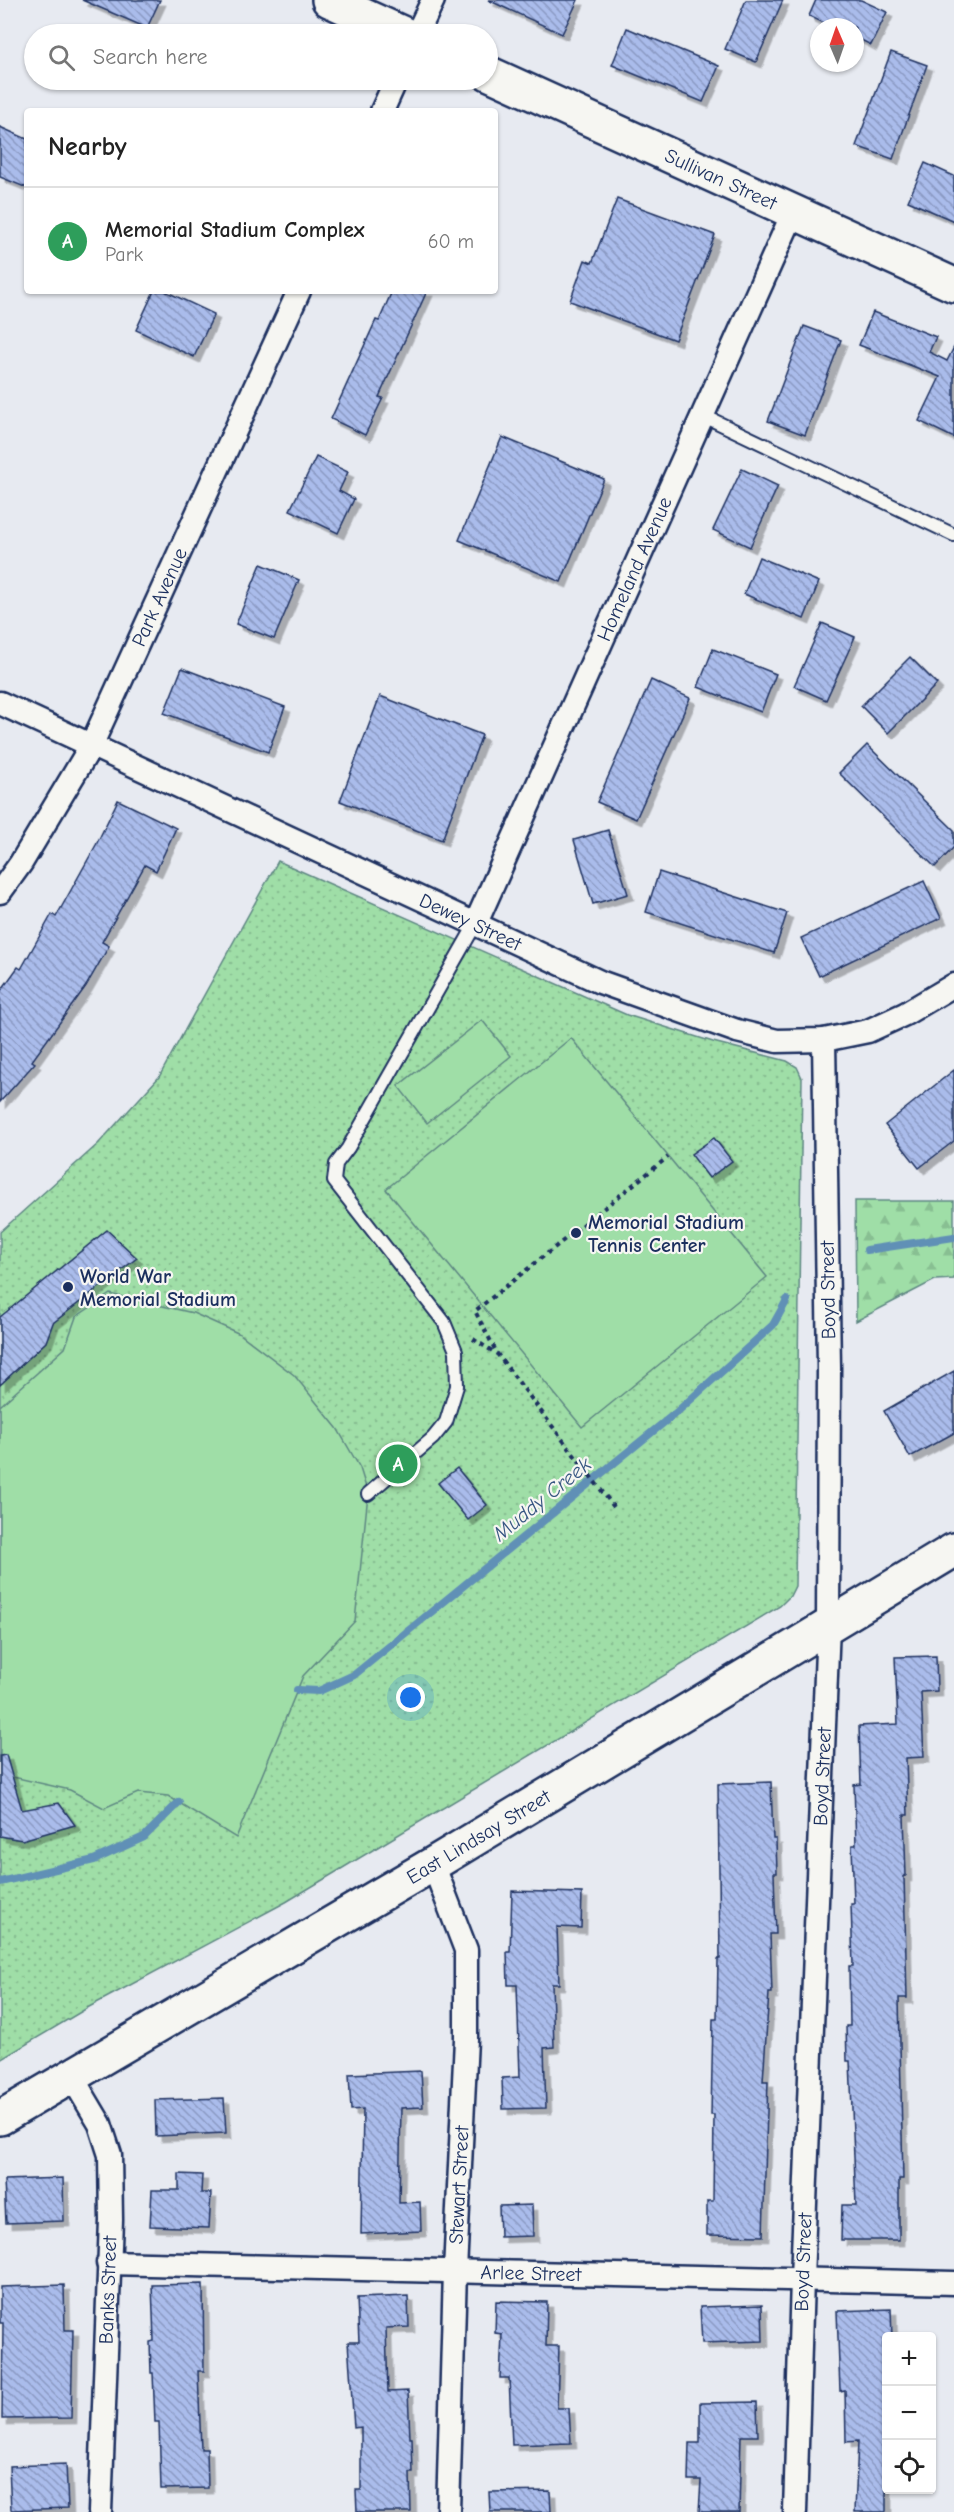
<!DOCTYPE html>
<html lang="en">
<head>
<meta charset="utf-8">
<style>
	:root { --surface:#fff; --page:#f6f6f6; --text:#222; --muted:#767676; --line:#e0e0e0; --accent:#1b2f5e }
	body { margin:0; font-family:"Comic Neue",sans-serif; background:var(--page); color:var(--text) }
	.controls { position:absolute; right:18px; bottom:18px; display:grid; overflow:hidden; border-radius:6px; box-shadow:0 2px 4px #0004 }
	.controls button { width:54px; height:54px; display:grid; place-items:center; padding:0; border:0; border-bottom:2px solid var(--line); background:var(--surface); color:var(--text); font:30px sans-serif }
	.compass { position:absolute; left:810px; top:18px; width:54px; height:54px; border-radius:50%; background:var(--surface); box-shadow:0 2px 4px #0004; rotate:358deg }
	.you { position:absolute; left:411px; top:1698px; width:21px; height:21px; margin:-15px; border:4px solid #fff; border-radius:50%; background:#1a73e8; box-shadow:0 0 0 9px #1a73e833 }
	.badge { display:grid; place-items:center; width:39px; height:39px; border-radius:50%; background:var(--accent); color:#fff; font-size:20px; font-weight:700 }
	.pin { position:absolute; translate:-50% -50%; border:3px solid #fff; box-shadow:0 2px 6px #0006 }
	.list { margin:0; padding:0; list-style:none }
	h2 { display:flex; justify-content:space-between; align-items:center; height:78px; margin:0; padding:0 24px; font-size:26px }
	h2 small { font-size:20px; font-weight:400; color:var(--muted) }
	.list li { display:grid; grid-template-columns:39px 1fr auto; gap:18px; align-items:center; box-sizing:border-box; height:108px; padding:0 24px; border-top:2px solid var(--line) }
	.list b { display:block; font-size:22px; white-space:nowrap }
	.list p { margin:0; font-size:20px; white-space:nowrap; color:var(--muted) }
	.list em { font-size:20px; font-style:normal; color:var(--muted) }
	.icon { flex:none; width:33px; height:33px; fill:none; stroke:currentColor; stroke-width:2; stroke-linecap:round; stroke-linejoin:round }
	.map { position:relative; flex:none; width:954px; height:2512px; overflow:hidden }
	.search { position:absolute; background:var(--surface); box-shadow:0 2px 4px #0004; left:24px; top:24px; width:474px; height:66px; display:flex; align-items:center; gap:15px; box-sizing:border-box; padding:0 21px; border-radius:33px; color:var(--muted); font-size:22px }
	.panel { position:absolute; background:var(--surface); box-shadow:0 2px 4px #0004; left:24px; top:108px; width:474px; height:186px; border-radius:6px }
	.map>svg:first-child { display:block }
	.green { fill:url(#green-dots); stroke:#5d8682; stroke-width:1.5 }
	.forest { fill:url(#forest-firs); stroke:#5d8682; stroke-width:1.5 }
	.pitch { fill:#9fdea7; stroke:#5d8682; stroke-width:1.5 }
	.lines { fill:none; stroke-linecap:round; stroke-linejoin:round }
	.stream { stroke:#6190b6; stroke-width:8 }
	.building { fill:url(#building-back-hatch); stroke:#1b2f5e; stroke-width:1.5; filter:url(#shadow) }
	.lane-casing { stroke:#1b2f5e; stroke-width:16 }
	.street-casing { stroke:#1b2f5e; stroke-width:27 }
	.secondary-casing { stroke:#1b2f5e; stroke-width:38 }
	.path { stroke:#1b2f5e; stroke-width:4; stroke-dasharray:4.5 4.5; stroke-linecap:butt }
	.lane { stroke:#f6f6f2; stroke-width:12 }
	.street { stroke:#f6f6f2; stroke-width:22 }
	.secondary { stroke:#f6f6f2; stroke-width:33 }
	.poi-dot { fill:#1b2f5e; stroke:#f6f6f2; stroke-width:2 }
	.labels { text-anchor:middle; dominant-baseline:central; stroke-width:4.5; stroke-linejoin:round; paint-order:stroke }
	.street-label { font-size:20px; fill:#1b2f5e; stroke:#f6f6f2 }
	.poi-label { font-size:20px; font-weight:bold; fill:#1b2f5e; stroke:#f6f6f2; text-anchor:start }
	.water-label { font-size:21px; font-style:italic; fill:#385783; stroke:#f6f6f2 }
</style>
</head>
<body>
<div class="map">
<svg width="954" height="2512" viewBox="0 0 954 2512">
	<defs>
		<pattern id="green-dots" width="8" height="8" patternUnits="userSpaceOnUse" patternTransform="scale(1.5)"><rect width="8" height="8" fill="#9fdea7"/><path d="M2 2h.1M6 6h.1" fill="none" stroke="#88bf92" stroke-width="1.8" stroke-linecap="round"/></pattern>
		<pattern id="forest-firs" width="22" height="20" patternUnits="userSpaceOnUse" patternTransform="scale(1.5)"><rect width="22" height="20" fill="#9fdea7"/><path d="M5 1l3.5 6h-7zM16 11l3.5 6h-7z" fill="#88bf92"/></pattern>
		<pattern id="building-back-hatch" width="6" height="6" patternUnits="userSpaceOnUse" patternTransform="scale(1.5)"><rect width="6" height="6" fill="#aabceb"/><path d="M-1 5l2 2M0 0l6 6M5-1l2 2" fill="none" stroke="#8a99c2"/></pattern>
		<filter id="shadow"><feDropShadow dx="5.5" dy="5.5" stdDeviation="0" flood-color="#0004"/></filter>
	</defs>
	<rect width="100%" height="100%" fill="#e7eaf1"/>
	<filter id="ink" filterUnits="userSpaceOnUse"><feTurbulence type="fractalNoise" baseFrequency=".0167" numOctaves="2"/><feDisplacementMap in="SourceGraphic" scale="12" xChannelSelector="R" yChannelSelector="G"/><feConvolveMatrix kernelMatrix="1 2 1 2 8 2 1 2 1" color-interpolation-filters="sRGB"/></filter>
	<g filter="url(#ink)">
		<!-- green -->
		<path class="green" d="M278 861 627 1015 713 1042 787 1061 797 1067 802 1078 795 1586 790 1596 780 1606 286 1902 89 2007 0 2060V1232L98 1144 159 1077Z"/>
		<!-- forest -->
		<path class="forest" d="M855 1201H954V1279L935 1280 856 1321Z"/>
		<!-- pitch -->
		<g class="pitch">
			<path d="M482 1020 511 1056 427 1123 398 1086Z"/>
			<path d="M571 1038 767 1277 582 1427 386 1189Z"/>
			<path d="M110 1294 193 1313 240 1334 294 1375 337 1428 360 1468 368 1494 355 1621 303 1676 236 1838 168 1796 138 1793 104 1808 70 1790 0 1774V1406L65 1348 76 1317Z"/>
		</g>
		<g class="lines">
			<!-- stream -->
			<g class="stream">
				<path d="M867 1250 954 1237"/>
				<path d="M297 1690 319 1691 354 1675 678 1411 773 1325 787 1300"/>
				<path d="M0 1882 94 1860 144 1837 179 1802"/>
			</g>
		</g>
		<!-- building -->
		<g class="building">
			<path d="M82 0H160L147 28Z"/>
			<path d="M488 0H578L562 34Z"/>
			<path d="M746 0H783L756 62 725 49Z"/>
			<path d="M816 0H861L887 12 871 45 855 37V27H832L809 16Z"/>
			<path d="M627 28 719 66 703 102 612 65Z"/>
			<path d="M891 52 927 65 893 159 856 146Z"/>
			<path d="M0 127 27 139V188L0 177Z"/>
			<path d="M925 163 954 176V221L908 201Z"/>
			<path d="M617 199 715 235 675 340 570 301 585 260 592 263Z"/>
			<path d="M154 291H165L214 314 194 357 136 330Z"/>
			<path d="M392 291H427L379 397 383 398 365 435 331 419 376 320 379 321Z"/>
			<path d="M873 312 936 337 929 352 947 361 954 347V438L919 421 940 377 859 345Z"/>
			<path d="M804 326 841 340 805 435 768 421Z"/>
			<path d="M502 437 604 479 561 582 459 540Z"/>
			<path d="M316 457 348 472 339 491 354 499 338 533 290 510Z"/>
			<path d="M742 469 778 486 750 547 713 530Z"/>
			<path d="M759 557 819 582 804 619 744 594Z"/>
			<path d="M261 564 299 580 274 639 236 624Z"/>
			<path d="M822 623 855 637 826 700 794 686Z"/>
			<path d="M713 649 776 674 761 712 698 687Z"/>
			<path d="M910 657 937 684 888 733 861 706Z"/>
			<path d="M182 668 285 707 268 752 164 713Z"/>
			<path d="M651 680 690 698 636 819 597 802Z"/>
			<path d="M380 696 482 735 442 840 340 801Z"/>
			<path d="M867 745 954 830V847L935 867 839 773Z"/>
			<path d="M118 800 176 828 156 871 145 865 102 942 109 946 86 986 32 1061 35 1063 0 1102V992L18 967 21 969 52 914 56 917 96 845Z"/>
			<path d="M608 830 628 894 593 904 574 840Z"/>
			<path d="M659 872 787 913 774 953 646 912Z"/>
			<path d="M924 881 941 918 819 976 801 938Z"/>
			<path d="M954 1070V1141L919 1168 885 1125Z"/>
			<path d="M714 1138 732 1161 709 1178 691 1154Z"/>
			<path d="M107 1230 137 1258 53 1323 46 1342 0 1385V1317Z"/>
			<path d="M954 1371V1433L910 1457 884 1411Z"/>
			<path d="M457 1468 487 1505 468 1520 438 1483Z"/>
			<path d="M936 1656 937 1691 921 1692 924 1757 906 1758 908 1815H904L906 1876H904L907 1998H899L903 2179H899V2240H841L842 2205H856L850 2061H847L846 2026H850L849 1966H853L851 1904H854L852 1845H856L854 1785 861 1784 859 1726 898 1724 895 1657Z"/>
			<path d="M6 1755 22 1810 59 1803 75 1825 22 1840 0 1836V1756Z"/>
			<path d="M771 1782 773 1839H776L777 1873H774L776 1934H770L772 1993H769L763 2081H768L763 2236 707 2235V2201H713L714 2115H711L713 2019H717L718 1959H720L718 1784Z"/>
			<path d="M512 1891 582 1893 581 1928 557 1927 559 1984H552L554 2047 544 2048 546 2108 503 2109 502 2078 520 2077 517 1985H508L507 1952H510Z"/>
			<path d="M421 2071 423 2107 401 2108 399 2203 420 2202 421 2231 361 2234 363 2109 351 2110 349 2074Z"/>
			<path d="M224 2098 226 2133 156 2136 155 2100Z"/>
			<path d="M179 2174 202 2175 201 2193H211L209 2228 150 2226 152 2190H179Z"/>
			<path d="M63 2178 64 2221 6 2223 4 2180Z"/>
			<path d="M532 2205 533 2236 500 2237 499 2206Z"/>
			<path d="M203 2284 204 2371H198L201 2449H207L208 2488 161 2489 159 2422H155L153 2373H151L150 2342 154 2341 152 2285Z"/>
			<path d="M64 2285 65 2330H73L71 2418 2 2419 3 2323H0V2287Z"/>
			<path d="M408 2296 409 2327 386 2328 388 2392 408 2391 410 2438H412L413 2473H410L411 2512H357L356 2490H361V2427L354 2428 348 2342H359L357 2298Z"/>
			<path d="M496 2301 547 2302 546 2346H559L557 2408H569L571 2443 512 2445 509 2378H500L502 2334 495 2333Z"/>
			<path d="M762 2305 763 2341 702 2343 700 2307Z"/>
			<path d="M891 2309 892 2337H886V2344H883L886 2406V2512H855L858 2441 846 2442 845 2390 840 2391 837 2311Z"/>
			<path d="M757 2402 758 2436H741L739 2512H699L701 2480H688L689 2443H700V2403Z"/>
			<path d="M66 2464 68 2508 11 2510 9 2466Z"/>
			<path d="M550 2491 551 2512H490L489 2492Z"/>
		</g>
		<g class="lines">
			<defs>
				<g id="lane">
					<path d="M702 415 954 535"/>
					<path d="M368 1494 433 1438 446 1422 457 1386 456 1351 444 1322 334 1181 336 1164 348 1148 475 925"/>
				</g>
				<g id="street">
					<path d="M417 34 433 0"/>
					<path d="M382 111 396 80"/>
					<path id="s1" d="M0 703 600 982 737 1031 777 1041 824 1040 868 1031 905 1014 954 985"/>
					<path id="s2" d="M0 892 21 863 91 746 299 291"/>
					<path id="s3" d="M475 925 793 213"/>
					<path d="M433 1864 466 1950V2039L455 2271 448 2512"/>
					<path d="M72 2077 100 2124 110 2155 111 2220 100 2512"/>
					<path id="s4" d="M108 2263 954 2283"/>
					<path id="s5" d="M795 2512 802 2279 828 1625 829 1367 824 1040"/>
				</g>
				<g id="secondary">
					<path d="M329 0 404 34"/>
					<path id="s6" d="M488 73 954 285"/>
					<path id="s7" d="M0 2118 433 1864 954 1550"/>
				</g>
			</defs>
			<!-- lane casing -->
			<use href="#lane" class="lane-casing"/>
			<!-- street casing -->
			<use href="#street" class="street-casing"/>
			<!-- secondary casing -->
			<use href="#secondary" class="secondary-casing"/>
			<!-- path -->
			<g class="path">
				<path d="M473 1339 497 1354"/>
				<path d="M614 1507 498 1355 475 1311 668 1157"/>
			</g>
			<!-- lane -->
			<use href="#lane" class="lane"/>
			<!-- street -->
			<use href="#street" class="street"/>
			<!-- secondary -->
			<use href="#secondary" class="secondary"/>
		</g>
	</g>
	<!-- markers -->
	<g class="poi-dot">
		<circle cx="576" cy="1233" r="6"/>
		<circle cx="68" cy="1287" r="6"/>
	</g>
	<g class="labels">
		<!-- street labels -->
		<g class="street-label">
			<text stroke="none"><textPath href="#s6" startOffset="256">Sullivan Street</textPath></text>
			<text stroke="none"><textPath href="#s3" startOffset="390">Homeland Avenue</textPath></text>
			<text stroke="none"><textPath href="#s2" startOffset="336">Park Avenue</textPath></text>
			<text stroke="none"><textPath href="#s1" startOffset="519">Dewey Street</textPath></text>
			<text transform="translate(828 1290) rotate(-91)">Boyd Street</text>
			<text stroke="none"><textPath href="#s5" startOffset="736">Boyd Street</textPath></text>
			<text stroke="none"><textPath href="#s7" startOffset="555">East Lindsay Street</textPath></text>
			<text transform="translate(459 2185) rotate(-87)">Stewart Street</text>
			<text stroke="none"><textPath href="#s5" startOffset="250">Boyd Street</textPath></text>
			<text stroke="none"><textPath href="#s4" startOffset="423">Arlee Street</textPath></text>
			<text transform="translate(108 2290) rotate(-88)">Banks Street</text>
		</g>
		<!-- poi labels -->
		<g class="poi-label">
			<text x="588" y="1222">Memorial Stadium<tspan x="588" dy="23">Tennis Center</tspan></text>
			<text x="80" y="1276">World War<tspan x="80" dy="23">Memorial Stadium</tspan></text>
		</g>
		<!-- water labels -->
		<g class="water-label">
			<text transform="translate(542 1499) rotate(-39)">Muddy Creek</text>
		</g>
	</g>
</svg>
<div class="controls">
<button>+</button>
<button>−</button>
<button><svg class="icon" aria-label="locate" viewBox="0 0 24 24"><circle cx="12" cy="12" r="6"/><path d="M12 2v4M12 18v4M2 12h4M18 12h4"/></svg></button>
</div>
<svg class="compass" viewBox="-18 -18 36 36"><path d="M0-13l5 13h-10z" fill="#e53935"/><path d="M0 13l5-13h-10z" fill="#767676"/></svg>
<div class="you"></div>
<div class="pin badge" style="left:398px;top:1464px;background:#2e9e5b">A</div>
<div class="search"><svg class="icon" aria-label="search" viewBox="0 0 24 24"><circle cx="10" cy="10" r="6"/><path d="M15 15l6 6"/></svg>Search here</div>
<section class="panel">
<h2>Nearby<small></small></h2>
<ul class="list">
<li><span class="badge" style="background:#2e9e5b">A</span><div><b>Memorial Stadium Complex</b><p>Park</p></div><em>60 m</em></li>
</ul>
</section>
</div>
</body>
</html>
